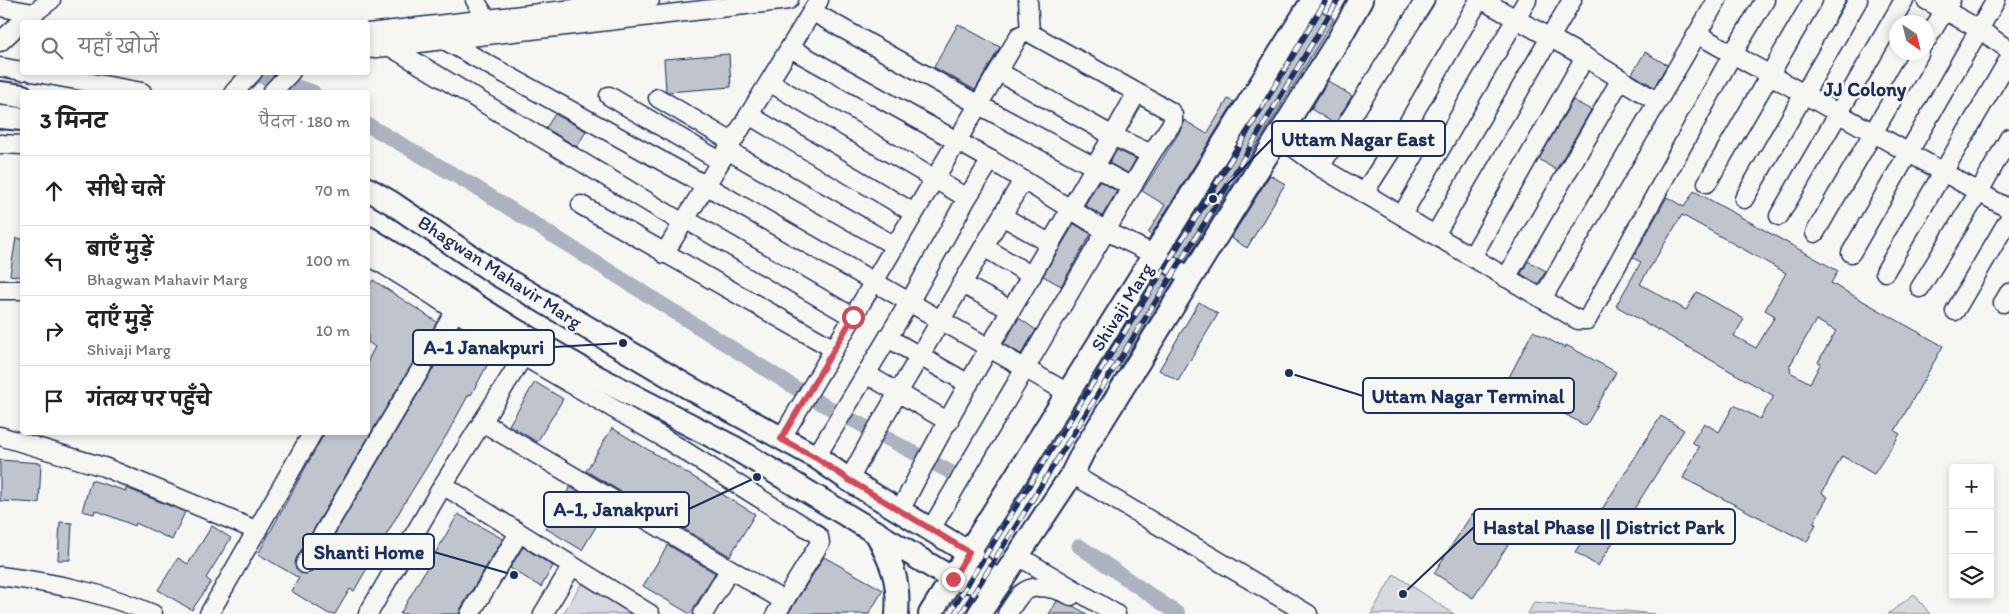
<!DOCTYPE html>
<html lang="hi">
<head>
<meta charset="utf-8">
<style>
	:root { --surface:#fff; --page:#f2f2f2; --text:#222; --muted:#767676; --line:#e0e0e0 }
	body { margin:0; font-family:Itim,"Playpen Sans Deva",sans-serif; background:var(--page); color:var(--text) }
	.controls { position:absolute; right:15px; bottom:15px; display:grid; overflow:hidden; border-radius:5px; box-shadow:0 2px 8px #0003 }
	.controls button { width:45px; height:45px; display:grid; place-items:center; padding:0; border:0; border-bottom:1px solid var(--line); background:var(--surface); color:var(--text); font:25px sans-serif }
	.compass { position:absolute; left:1889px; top:15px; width:45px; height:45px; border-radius:50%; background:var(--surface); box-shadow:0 2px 8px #0003; rotate:145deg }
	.stop { position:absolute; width:15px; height:15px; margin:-11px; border:4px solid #d1495b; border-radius:50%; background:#fff }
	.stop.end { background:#d1495b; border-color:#fff; box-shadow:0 1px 5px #0008 }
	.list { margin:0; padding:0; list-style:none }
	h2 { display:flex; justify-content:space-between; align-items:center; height:65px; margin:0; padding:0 20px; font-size:21px }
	h2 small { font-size:16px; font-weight:400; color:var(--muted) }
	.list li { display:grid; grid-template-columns:32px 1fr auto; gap:15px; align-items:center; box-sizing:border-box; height:70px; padding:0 20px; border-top:1px solid var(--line) }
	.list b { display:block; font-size:19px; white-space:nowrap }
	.list p { margin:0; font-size:16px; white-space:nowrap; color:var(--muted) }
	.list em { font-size:16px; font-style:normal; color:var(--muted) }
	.icon { flex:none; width:28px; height:28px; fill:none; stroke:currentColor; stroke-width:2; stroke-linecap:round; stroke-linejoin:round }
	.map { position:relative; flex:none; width:2009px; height:614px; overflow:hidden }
	.search { position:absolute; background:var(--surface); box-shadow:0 2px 8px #0003; left:20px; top:20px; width:350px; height:55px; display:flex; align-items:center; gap:12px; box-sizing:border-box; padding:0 18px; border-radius:5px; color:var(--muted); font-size:19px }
	.panel { position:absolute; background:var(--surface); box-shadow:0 2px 8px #0003; left:20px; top:90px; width:350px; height:345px; border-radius:5px }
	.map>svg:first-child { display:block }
	.green { fill:#d6d9dd; stroke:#78849e }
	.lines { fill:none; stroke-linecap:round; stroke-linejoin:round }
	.canal { stroke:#abb2c0; stroke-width:15 }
	.building { fill:#c0c4cd; stroke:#1b2f5e; fill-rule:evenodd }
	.minor-casing { stroke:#1b2f5e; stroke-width:21 }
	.major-casing { stroke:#1b2f5e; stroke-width:26 }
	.minor { stroke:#f6f6f2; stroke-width:18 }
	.major { stroke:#f6f6f2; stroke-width:22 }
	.rail-casing { stroke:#1b2f5e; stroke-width:5.5 }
	.rail { stroke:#f6f6f2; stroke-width:4; stroke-dasharray:11; stroke-linecap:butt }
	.route { stroke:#d1495b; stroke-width:6 }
	.labels { text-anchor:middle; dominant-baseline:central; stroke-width:5; stroke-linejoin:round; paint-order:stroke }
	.street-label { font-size:19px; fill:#1b2f5e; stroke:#f6f6f2 }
	.neighbourhood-label { font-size:20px; font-weight:bold; fill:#1b2f5e; stroke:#f6f6f2 }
	.leader { fill:none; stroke:#1b2f5e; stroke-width:2 }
	.callout-dot { fill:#1b2f5e; stroke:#f6f6f2; stroke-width:2 }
	.callout { fill:#f6f6f2; stroke:#1b2f5e; stroke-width:2 }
	.callout-label { font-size:20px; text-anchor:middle; font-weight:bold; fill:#1b2f5e }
</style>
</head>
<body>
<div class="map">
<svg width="2009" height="614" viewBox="0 0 2009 614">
	<rect width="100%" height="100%" fill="#f6f6f2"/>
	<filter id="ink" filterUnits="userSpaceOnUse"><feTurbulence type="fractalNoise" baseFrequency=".02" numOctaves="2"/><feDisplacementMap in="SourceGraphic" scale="10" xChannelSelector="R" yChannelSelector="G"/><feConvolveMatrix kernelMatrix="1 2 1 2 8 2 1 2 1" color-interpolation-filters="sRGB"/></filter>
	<g filter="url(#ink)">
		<!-- green -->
		<g class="green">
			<path d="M588 573 650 614H563Z"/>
			<path d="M1394 574 1454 614H1371Z"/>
			<path d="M1914 594 1930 614H1888Z"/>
			<path d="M1534 602 1655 614H1528Z"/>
		</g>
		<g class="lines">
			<!-- canal -->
			<g class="canal">
				<path d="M247 72 313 92"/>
				<path d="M368 125 477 188 813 399 954 474"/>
				<path d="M1079 546 1178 614"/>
			</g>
		</g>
		<!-- building -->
		<g class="building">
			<path d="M1321 11 1334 19 1185 262 1171 253Z"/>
			<path d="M958 24 1000 47 975 90 934 67Z"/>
			<path d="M1645 52 1667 65 1654 87 1632 74Z"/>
			<path d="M729 54 731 87 668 92 666 91 664 59Z"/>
			<path d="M1328 81 1352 96 1335 124 1311 109Z"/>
			<path d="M1228 99 1234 102 1151 235 1148 233 1165 205 1142 191 1182 128 1184 120 1207 134Z"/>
			<path d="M1573 100 1591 110 1556 170 1539 159Z"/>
			<path d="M555 114 586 131 577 147 546 128Z"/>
			<path d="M1117 150 1136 159 1128 173 1109 163Z"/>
			<path d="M1270 175 1285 184 1247 248 1231 238Z"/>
			<path d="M1099 181 1117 191 1102 216 1085 205Z"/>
			<path d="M1694 191 1838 271 1831 283 1943 346 1895 431 1900 434 1874 474 1842 456 1822 493 1828 497 1813 523 1816 524 1807 542 1683 478 1699 447 1692 442 1704 423 1719 432 1734 405 1760 419 1774 396 1616 306 1641 262 1633 258 1667 197 1684 207ZM1682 215 1786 273 1765 310 1775 316 1756 348 1734 336 1744 319 1697 292 1686 310 1640 284ZM1816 320 1836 331 1818 362 1821 363 1810 383 1790 372 1791 368 1789 367Z"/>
			<path d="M1074 224 1091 234 1061 286 1043 276Z"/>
			<path d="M16 238 22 239V277L10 275Z"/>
			<path d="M1528 261 1546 271 1538 284 1521 274Z"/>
			<path d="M1160 271 1174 280 1120 367 1105 358Z"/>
			<path d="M373 280 437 322 296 559V569L300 573H310L314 569 456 330 495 351 471 395 469 394 446 436 405 502 354 591 350 589 335 614H329L291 591 299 578 258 554 325 432H368V360L375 347 368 342V287Z"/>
			<path d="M1199 302 1218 314 1178 381 1159 370Z"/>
			<path d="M1019 318 1036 330 1021 354 1004 344Z"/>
			<path d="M1533 331 1565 348 1566 345 1616 372 1586 426 1559 411 1557 413 1505 385Z"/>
			<path d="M535 382 563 399 537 442 509 425Z"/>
			<path d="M1661 416 1684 430 1598 566 1575 552Z"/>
			<path d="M612 428 755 514 730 556 586 471Z"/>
			<path d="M0 460 41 463 39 503 0 501Z"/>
			<path d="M91 480 126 491V488L136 492 185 512 172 540 136 523 135 526 95 510 94 514 82 511Z"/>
			<path d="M570 487 607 508 582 550 545 528Z"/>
			<path d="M458 514 503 539 461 608 459 614H400Z"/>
			<path d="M1472 514 1511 540 1473 598 1434 573Z"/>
			<path d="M60 522 72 523 70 560H58Z"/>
			<path d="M212 526 231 538 206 578 211 582 192 610 158 590 178 558 188 564Z"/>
			<path d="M668 545 715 573 690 614 643 586Z"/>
			<path d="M523 547 553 566 541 587 510 568Z"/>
			<path d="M824 557 883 590 869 614H788Z"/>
			<path d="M1057 601 1073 606 1087 614H1049Z"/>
		</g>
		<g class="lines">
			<defs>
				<g id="minor">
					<path d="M475 0 492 27"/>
					<path d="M1028 0 1030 33"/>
					<path d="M1482 0 1585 57 1656 101"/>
					<path d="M1926 0 1979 29 2009 50"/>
					<path d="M0 7 33 13"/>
					<path d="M813 12 979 105 1132 187"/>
					<path d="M368 33 650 0"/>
					<path d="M1697 34 2009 209"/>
					<path d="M444 40 705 185 1068 393"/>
					<path d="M1926 41 1951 0"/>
					<path d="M0 42 18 25 51 0"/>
					<path d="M389 46 683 223"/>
					<path d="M790 48 991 160 1106 231 1155 255 1191 278"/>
					<path d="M368 49 789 0"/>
					<path d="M0 67 22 71"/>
					<path d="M32 72 142 92"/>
					<path d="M999 72 1113 136 1151 154"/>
					<path d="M769 82 967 198"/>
					<path d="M234 92 253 72"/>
					<path d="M272 92 291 72"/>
					<path d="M609 96 720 161"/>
					<path d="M658 98 732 142"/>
					<path d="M749 115 914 213"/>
					<path d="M1278 136 1320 167 1578 320H1587L1732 55 1765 0"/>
					<path d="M0 144 22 145"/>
					<path d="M727 150 895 246"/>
					<path d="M1320 167 1425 0"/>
					<path d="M1707 183 1813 0"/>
					<path d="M1364 193 1400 137 1479 0"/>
					<path d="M1744 199 1858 0"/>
					<path d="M581 205 834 349"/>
					<path d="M1402 215 1527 0"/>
					<path d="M1002 216 1051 244"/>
					<path d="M1779 216 1904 0"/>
					<path d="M685 219 853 317"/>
					<path d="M1815 233 1920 52"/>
					<path d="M1435 235 1572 0"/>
					<path d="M984 247 1032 276"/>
					<path d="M1851 253 1996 0"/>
					<path d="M664 254 819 0"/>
					<path d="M368 255 429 293 523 356 664 438 815 533 819 537 820 543 776 614"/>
					<path d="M1472 257 1585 57"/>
					<path d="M1885 272 2009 59"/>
					<path d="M1506 278 1621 79"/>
					<path d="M962 284 1011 310"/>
					<path d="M1920 288 1979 192 2009 138"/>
					<path d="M0 290H22"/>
					<path d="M1542 299 1717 0"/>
					<path d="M2003 303 2009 293"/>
					<path d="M1955 311 2009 219"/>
					<path d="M888 338 969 384"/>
					<path d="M866 374 949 422"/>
					<path d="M482 422 784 601"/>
					<path d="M0 436 104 467 258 531"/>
					<path d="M781 439 1019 36 1026 33H1030L1170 111 1173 115V122L1151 154 931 529"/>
					<path d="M816 457 910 301 967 198 991 160"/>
					<path d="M1072 474 1308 614"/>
					<path d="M849 480 875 432 1023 180"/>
					<path d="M443 485 650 614"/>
					<path d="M900 511C972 368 1059 234 1136 94"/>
					<path d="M1018 556 1116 614"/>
					<path d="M305 564 456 310"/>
					<path d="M0 576C53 583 103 592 153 614"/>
					<path d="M209 614 313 432"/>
					<path d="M368 614 443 485 529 347"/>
					<path d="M470 614 519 533"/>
					<path d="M543 614 572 566"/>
					<path d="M703 614 730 569"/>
					<path d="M1007 614C1011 608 1016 600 1021 594 1034 582 1057 588 1071 596"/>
				</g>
				<g id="major">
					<path d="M0 93 22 96"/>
					<path d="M0 117 22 119"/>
					<path d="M368 189 392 203 495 273 688 387 816 457 849 480 969 553 998 585"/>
					<path d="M368 238 515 330 597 377 733 447 953 579 998 585"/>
					<path d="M876 532C891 563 900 579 897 614"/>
					<path d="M930 614 1313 0"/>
					<path d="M979 614 1072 474 1084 450 1340 37 1361 0"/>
				</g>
			</defs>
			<!-- minor casing -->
			<use href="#minor" class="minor-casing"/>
			<!-- major casing -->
			<use href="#major" class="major-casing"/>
			<!-- minor -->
			<use href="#minor" class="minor"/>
			<!-- major -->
			<use href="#major" class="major"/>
			<defs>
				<g id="rail">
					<path d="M949 614 1208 198 1326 0"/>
					<path d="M961 614 1217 203 1338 0"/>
				</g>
			</defs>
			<!-- rail casing -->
			<use href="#rail" class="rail-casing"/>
			<!-- rail -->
			<use href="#rail" class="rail"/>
		</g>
	</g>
	<g class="lines" filter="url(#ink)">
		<!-- route -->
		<path class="route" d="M853 317 781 439 816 458 849 480 969 552 953 579"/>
	</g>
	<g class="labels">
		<!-- street labels -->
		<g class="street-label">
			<text transform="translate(500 272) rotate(33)">Bhagwan Mahavir Marg</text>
			<text transform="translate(1122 307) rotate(-58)">Shivaji Marg</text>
		</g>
		<!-- neighbourhood labels -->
		<g class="neighbourhood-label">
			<text x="1865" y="89">JJ Colony</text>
		</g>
	</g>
	<!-- callouts -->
	<path class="leader" d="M1213 199L1272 139M623 343L554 347M1289 373L1363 396M757 477L689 509M1403 594L1474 527M514 575L434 552"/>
	<g class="callout-dot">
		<circle cx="1213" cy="199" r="5"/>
		<circle cx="623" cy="343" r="5"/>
		<circle cx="1289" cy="373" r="5"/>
		<circle cx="757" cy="477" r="5"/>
		<circle cx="1403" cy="594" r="5"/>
		<circle cx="514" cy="575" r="5"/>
	</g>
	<g class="callout">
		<rect x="1272" y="121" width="173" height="35" rx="5"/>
		<rect x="413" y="330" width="141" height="35" rx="5"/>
		<rect x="1363" y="378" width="211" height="35" rx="5"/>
		<rect x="544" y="492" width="145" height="35" rx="5"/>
		<rect x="1474" y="509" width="261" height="35" rx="5"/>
		<rect x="303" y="534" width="131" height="35" rx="5"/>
	</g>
	<g class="callout-label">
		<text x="1358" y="146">Uttam Nagar East</text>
		<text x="484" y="354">A-1 Janakpuri</text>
		<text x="1468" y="403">Uttam Nagar Terminal</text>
		<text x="616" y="516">A-1, Janakpuri</text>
		<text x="1604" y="534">Hastal Phase || District Park</text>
		<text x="369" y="559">Shanti Home</text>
	</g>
</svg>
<div class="controls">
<button>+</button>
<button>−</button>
<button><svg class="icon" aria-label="layers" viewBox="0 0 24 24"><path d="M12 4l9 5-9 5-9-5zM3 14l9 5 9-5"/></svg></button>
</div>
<svg class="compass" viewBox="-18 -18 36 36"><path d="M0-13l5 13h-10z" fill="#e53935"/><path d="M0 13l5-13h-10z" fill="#767676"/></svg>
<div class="stop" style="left:853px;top:317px"></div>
<div class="stop end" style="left:953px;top:579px"></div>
<div class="search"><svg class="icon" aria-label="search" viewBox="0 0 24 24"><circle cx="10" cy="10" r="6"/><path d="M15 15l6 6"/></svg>यहाँ खोजें</div>
<section class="panel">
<h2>3 मिनट<small>पैदल · 180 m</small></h2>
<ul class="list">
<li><svg class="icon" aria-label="ahead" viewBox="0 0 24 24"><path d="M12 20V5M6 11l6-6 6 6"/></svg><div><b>सीधे चलें</b></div><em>70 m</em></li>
<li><svg class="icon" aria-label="left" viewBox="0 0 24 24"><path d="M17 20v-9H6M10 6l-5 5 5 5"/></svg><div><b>बाएँ मुड़ें</b><p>Bhagwan Mahavir Marg</p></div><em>100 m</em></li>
<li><svg class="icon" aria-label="right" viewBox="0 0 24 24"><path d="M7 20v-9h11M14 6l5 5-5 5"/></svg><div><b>दाएँ मुड़ें</b><p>Shivaji Marg</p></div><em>10 m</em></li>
<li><svg class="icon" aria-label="arrive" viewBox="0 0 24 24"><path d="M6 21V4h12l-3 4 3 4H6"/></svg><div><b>गंतव्य पर पहुँचे</b></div></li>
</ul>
</section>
</div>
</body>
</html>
